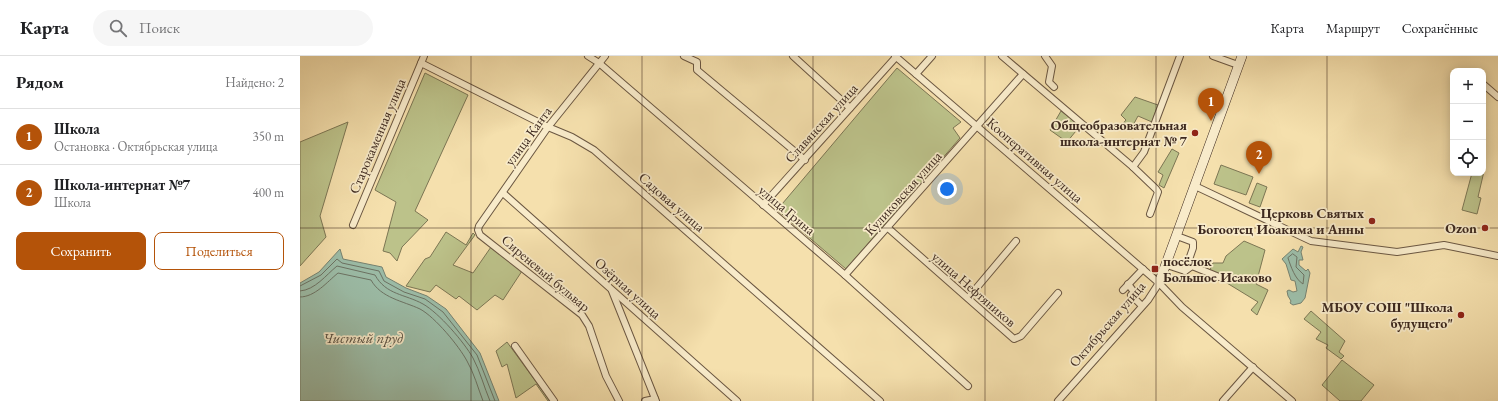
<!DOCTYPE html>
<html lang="ru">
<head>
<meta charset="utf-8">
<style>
	:root { --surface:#fff; --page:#f6f6f6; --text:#202124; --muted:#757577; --line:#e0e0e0; --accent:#b45309 }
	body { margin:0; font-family:"EB Garamond",serif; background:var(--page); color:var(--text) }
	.controls { position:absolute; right:12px; top:12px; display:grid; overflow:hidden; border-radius:8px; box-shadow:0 2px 10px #0003 }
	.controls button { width:36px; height:36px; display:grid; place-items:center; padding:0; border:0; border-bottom:1px solid var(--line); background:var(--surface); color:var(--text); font:20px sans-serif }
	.you { position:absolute; left:647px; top:133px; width:14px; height:14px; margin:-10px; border:3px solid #fff; border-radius:50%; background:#1a73e8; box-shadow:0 0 0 6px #1a73e833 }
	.badge { display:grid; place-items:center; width:26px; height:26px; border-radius:50%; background:var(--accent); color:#fff; font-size:13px; font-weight:700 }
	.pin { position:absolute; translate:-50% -33px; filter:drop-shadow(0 1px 2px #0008) }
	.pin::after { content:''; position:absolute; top:21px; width:14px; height:12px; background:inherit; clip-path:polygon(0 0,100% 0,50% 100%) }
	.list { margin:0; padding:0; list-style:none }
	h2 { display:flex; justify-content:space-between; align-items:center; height:52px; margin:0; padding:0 16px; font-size:17px }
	h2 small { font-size:13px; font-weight:400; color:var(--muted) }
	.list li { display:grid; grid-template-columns:26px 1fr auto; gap:12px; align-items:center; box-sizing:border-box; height:56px; padding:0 16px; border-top:1px solid var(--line) }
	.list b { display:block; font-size:15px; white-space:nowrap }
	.list p { margin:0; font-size:13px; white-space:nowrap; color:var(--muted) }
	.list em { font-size:13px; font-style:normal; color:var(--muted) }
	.actions { display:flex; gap:8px; padding:12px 16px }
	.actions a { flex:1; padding:9px 0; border:1px solid var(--accent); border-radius:8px; text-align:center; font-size:14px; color:var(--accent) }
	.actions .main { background:var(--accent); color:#fff }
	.icon { flex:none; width:22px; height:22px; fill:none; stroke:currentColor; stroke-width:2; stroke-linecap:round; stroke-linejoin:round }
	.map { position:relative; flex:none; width:1198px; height:345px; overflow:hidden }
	header { display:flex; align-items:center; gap:24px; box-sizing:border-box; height:56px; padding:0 20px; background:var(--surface); border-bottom:1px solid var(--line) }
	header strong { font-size:19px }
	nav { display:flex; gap:22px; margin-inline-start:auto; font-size:14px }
	.search { width:280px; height:36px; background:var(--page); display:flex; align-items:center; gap:10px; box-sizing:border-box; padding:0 14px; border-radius:22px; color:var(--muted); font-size:15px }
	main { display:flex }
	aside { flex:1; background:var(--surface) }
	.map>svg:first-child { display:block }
	.green { fill:#bcc28a; stroke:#7c7654 }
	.water { fill:#9cbda8; stroke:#768271 }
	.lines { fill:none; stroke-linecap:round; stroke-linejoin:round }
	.shore { stroke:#6c7364; stroke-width:1 }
	.street-casing { stroke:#6b5742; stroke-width:8 }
	.secondary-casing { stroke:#3d291f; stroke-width:10 }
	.street { stroke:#f8ebca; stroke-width:6 }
	.secondary { stroke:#f8ebca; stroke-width:9 }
	.grid { fill:none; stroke:#3d291f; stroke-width:1; stroke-opacity:0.55 }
	.poi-dot { fill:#8f2418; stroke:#f8ebca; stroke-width:1.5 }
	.labels { text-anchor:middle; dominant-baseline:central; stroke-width:3.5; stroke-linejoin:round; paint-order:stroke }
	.street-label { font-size:14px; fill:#3d291f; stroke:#f8ebca }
	.poi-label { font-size:14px; font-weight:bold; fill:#3d291f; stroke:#f8ebca; text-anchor:end }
	.water-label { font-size:15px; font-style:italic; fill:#554e41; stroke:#f8ebca }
</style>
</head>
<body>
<header>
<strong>Карта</strong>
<div class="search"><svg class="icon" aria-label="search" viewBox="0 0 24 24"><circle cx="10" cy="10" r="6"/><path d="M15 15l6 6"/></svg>Поиск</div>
<nav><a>Карта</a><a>Маршрут</a><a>Сохранённые</a></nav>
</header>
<main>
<aside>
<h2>Рядом<small>Найдено: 2</small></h2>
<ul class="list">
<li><span class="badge">1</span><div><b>Школа</b><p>Остановка · Октябрьская улица</p></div><em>350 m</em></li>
<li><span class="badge">2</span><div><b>Школа-интернат №7</b><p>Школа</p></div><em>400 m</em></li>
</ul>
<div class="actions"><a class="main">Сохранить</a><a>Поделиться</a></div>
</aside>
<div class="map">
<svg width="1198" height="345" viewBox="0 0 1198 345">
	<rect width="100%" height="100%" fill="#f5e0ad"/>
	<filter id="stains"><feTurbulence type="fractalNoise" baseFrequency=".005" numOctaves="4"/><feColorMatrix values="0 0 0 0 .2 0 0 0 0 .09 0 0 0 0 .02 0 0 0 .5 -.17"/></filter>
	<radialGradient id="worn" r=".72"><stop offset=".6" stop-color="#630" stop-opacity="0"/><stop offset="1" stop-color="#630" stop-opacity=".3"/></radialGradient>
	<!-- green -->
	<g class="green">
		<path d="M597 12 661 66 653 72 660 82 546 213 477 154Z"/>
		<path d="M125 17 168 39 115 155 128 164 102 191 97 205 90 197 83 195 96 146 75 134Z"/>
		<path d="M835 41 858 49 852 66 838 60 830 75 821 70 826 64 821 59Z"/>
		<path d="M761 55 780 70 767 86 750 74Z"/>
		<path d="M48 66 20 160 26 181 0 210V86Z"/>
		<path d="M872 93 879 97 864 132 859 129 863 119 858 116Z"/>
		<path d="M921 109 953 121 946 139 914 128Z"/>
		<path d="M1183 111H1185L1178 141 1181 142 1177 158 1162 154 1172 117H1183Z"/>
		<path d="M957 127 967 131 960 151 949 147Z"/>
		<path d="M146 176 166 189 173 177 175 179 153 209 173 217 191 191 222 215 203 244 195 239 177 254 159 240 156 243 136 229 130 236 106 230 125 203 130 201Z"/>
		<path d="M944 185 965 194 956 228 968 234 957 259 951 254 958 246 922 224 923 222 909 216 913 207H923L926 200Z"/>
		<path d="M1011 255 1045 285 1039 296 1044 300 1041 303 1026 292 1028 289 1016 283 1021 276 1004 263Z"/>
		<path d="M207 286 250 345H248L236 328 216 342 207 308 202 311 196 295Z"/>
		<path d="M1042 304 1074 329 1061 345H1040L1022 329Z"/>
	</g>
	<!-- water -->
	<g class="water">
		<path d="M1001 190 1003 191 1001 196 1003 204H999V209L1006 215 1008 213 1010 217 1005 242 1001 247 993 249 990 247 991 245 988 240 987 235 989 234 993 236 997 235 995 225 991 224 986 208 982 203 993 193 998 196Z"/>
		<path d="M40 193 43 203 82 211 86 221 106 232 127 240 146 253 180 297 199 345H0V227L19 216Z"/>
	</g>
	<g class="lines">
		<!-- shore -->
		<g class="shore">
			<path d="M993 198 997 201 996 211 1004 219 1003 228C995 223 991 211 988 202Z"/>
			<path d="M0 230 21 219 37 203 42 207 79 215 84 225 104 236 125 243 143 256 177 299 195 345"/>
			<path d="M0 235C15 234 26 219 37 210L75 219C86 239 105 238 123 248 139 257 164 286 173 302 180 315 184 331 190 345"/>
			<path d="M0 241C15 241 27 226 38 217L71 224C81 242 103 245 120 253 135 261 159 290 167 305 174 317 178 332 183 345"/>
		</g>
		<defs>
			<g id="street">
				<path d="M288 0 299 7 545 219 668 330"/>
				<path d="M305 0 248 71 179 170 178 174 180 179 282 259 289 270 306 320 319 345"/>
				<path d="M384 0 397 6V14L505 104"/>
				<path d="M493 0 550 52"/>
				<path d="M595 0 859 227 882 251 992 345"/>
				<path d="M702 0 833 111 856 133 858 136 850 158"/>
				<path d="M745 0 752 10 749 26 754 31"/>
				<path d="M913 0 938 9"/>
				<path d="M121 7 248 71 272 81 294 94 580 345"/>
				<path d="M616 18 632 0"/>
				<path d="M1183 28 1198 41"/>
				<path d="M833 111 844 96 880 0"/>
				<path d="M895 130 1011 185 1097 196 1144 189 1198 200"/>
				<path d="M203 137 437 345"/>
				<path d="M463 149 596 1"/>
				<path d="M53 169 124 0"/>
				<path d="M588 172 714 283 721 280 758 237"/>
				<path d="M867 209 885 215 893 192V186L877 180"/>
				<path d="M885 215 892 210 919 221"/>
				<path d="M545 219 723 18"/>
				<path d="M828 228 834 236 831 239 842 250"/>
				<path d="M823 234 843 213"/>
				<path d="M312 235 356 345"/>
				<path d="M668 242 716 185"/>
				<path d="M215 290 254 345"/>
				<path d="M345 345 355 343"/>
				<path d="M758 345 848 244 859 227"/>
				<path d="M923 345 953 311"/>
			</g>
			<path id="secondary" d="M859 227 942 0"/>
		</defs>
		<!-- street casing -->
		<use href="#street" class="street-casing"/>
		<!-- secondary casing -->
		<use href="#secondary" class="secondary-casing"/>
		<!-- street -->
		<use href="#street" class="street"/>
		<!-- secondary -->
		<use href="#secondary" class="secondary"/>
	</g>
	<!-- grid -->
	<path class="grid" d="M171 0V345M342 0V345M513 0V345M685 0V345M856 0V345M1027 0V345M0 172H1198"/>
	<!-- markers -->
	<g class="poi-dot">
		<circle cx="895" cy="77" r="4"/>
		<circle cx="1072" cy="165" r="4"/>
		<circle cx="1185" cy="172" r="4"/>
		<rect x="851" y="209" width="8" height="8" rx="2"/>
		<circle cx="1161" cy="259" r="4"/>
	</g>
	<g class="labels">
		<!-- street labels -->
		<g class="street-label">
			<text transform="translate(521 67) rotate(-48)">Славянская улица</text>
			<text transform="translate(77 80) rotate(-67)">Старокаменная улица</text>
			<text transform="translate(228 80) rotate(-54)">улица Канта</text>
			<text transform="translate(735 104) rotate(41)">Кооперативная улица</text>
			<text transform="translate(603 137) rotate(-48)">Куликовская улица</text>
			<text transform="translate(372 146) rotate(41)">Садовая улица</text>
			<text transform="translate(487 154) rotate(40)">улица Грина</text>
			<text transform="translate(246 217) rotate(40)">Сиреневый бульвар</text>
			<text transform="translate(328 232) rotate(42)">Озёрная улица</text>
			<text transform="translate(674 233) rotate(41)">улица Нефтяников</text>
			<text transform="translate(807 268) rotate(-49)">Октябрьская улица</text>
		</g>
		<!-- poi labels -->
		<g class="poi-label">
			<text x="887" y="69">Общеобразовательная<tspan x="887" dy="16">школа-интернат № 7</tspan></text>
			<text x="1064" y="157">Церковь Святых<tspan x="1064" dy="16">Богоотец Иоакима и Анны</tspan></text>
			<text x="1177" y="172">Ozon</text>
			<text x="863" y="205" text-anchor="start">посёлок<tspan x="863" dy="16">Большое Исаково</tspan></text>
			<text x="1153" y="251">МБОУ СОШ "Школа<tspan x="1153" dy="16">будущего"</tspan></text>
		</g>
		<!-- water labels -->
		<g class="water-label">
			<text x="63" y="281">Чистый пруд</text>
		</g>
	</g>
	<rect width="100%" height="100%" filter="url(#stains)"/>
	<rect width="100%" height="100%" fill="url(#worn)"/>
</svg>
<div class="controls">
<button>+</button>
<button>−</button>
<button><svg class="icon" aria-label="locate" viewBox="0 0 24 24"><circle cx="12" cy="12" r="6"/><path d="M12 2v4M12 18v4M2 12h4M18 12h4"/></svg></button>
</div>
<div class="you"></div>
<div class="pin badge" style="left:911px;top:65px">1</div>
<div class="pin badge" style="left:959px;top:118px">2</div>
</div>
</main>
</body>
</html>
